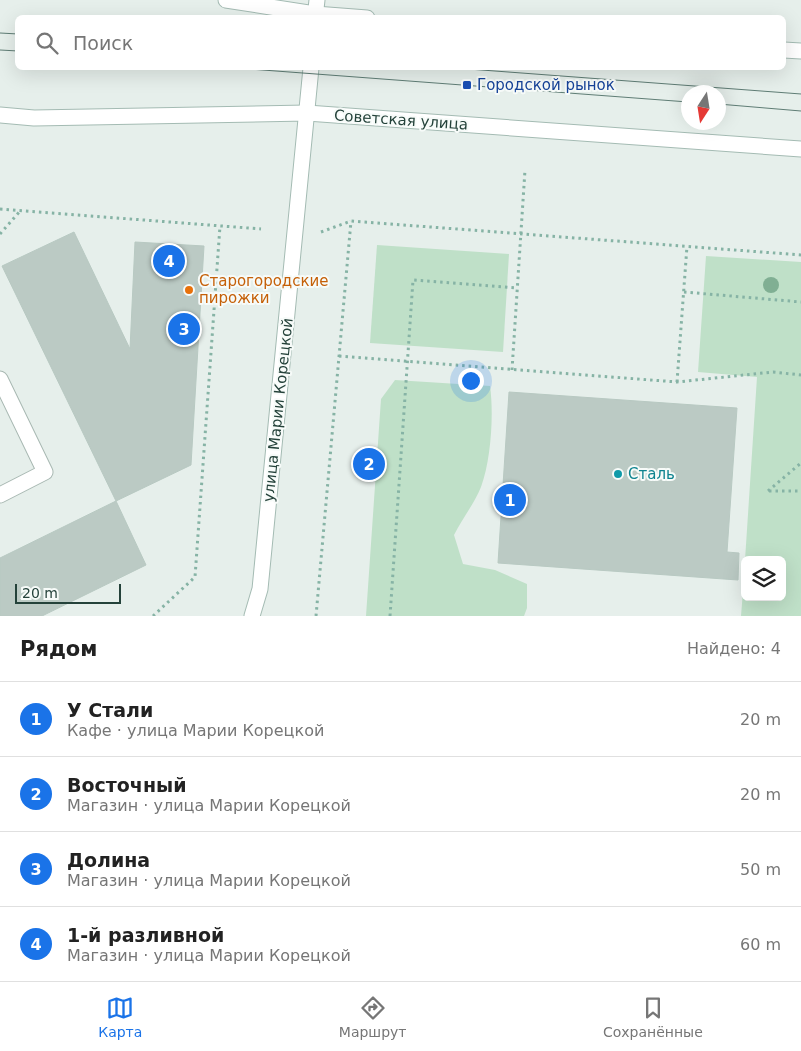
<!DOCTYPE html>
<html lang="ru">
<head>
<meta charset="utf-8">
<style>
	:root { --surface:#fff; --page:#f2f2f2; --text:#222; --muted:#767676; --line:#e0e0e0; --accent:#1a73e8 }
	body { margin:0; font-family:"DejaVu Sans",sans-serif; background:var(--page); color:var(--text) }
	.controls { position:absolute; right:15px; bottom:15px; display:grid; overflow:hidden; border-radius:8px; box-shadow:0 5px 20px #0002 }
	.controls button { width:45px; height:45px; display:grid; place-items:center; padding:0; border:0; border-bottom:1px solid var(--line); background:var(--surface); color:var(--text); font:25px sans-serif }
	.compass { position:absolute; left:681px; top:85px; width:45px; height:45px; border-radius:50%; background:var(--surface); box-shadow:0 5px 20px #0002; rotate:192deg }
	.scale { position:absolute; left:15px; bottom:12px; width:106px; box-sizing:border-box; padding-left:5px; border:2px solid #24423a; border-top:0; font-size:14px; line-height:18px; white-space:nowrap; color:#24423a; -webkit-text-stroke:4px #f7fbf9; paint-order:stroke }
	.you { position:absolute; left:470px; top:380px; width:18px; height:18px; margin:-12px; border:4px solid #fff; border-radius:50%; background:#1a73e8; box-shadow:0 0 0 8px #1a73e833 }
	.badge { display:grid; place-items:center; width:32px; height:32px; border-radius:50%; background:var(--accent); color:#fff; font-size:16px; font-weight:700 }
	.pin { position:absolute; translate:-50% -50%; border:2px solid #fff; box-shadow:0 1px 5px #0006 }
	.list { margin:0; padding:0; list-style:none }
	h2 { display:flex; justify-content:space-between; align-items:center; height:65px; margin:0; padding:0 20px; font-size:21px }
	h2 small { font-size:16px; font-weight:400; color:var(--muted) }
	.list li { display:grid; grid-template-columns:32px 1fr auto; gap:15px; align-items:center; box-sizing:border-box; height:75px; padding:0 20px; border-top:1px solid var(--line) }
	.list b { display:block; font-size:19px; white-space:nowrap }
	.list p { margin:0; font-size:16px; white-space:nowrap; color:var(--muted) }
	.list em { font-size:16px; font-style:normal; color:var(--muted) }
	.icon { flex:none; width:28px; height:28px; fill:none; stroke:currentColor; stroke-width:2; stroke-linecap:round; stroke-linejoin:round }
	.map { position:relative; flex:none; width:801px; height:616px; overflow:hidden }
	.search { position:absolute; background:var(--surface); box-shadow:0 5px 20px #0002; left:15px; right:15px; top:15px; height:55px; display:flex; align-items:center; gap:12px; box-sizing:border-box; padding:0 18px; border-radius:8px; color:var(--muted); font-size:19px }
	.sheet { height:365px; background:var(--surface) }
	nav { display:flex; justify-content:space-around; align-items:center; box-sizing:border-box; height:70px; border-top:1px solid var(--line); background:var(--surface); font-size:14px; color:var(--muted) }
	nav a { display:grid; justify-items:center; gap:2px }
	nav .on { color:var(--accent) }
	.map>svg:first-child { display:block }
	.green { fill:#bfe0c8 }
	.building { fill:#bbcac4; stroke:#b8c9c2 }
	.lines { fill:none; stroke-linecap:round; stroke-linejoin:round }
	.lane-casing { stroke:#a8b8b2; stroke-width:17 }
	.secondary-casing { stroke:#a4bbb3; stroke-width:17 }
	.path { stroke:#86b3a5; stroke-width:3; stroke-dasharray:2.5 4; stroke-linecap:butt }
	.lane { stroke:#fff; stroke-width:15 }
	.secondary { stroke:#fff; stroke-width:15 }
	.tram { stroke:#5f7d75; stroke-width:1 }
	.tree { fill:#80af93 }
	.transit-dot { fill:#1a4fb4; stroke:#f7fbf9; stroke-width:2 }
	.food-dot { fill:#e8710a; stroke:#f7fbf9; stroke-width:2 }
	.culture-dot { fill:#0f9aa8; stroke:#f7fbf9; stroke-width:2 }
	.labels { text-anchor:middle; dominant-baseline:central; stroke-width:4; stroke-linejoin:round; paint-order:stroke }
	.transit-label { font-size:15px; fill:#164399; stroke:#f7fbf9; text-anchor:start }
	.street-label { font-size:15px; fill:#24423a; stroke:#f7fbf9 }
	.food-label { font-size:15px; fill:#c56008; stroke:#f7fbf9; text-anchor:start }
	.culture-label { font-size:15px; fill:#0d838f; stroke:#f7fbf9; text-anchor:start }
</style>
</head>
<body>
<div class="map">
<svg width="801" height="616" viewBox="0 0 801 616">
	<rect width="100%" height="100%" fill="#e6efeb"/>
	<!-- green -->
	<g class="green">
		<path d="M377 245 509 254 503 352 370 343Z"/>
		<path d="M706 256 801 262V616H741L745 566V597H782V560H745L757 377 698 372Z"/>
		<path d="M395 380 490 386C494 414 491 460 481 487 474 504 462 519 454 535L463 564 495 570 527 584V608L524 616H366L381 399Z"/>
	</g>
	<!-- building -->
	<g class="building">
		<path d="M74 232 130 349 135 242 204 246 191 465 116 501 2 266Z"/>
		<path d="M509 392 737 408 727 552 739 553 738 580 498 563Z"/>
		<path d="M116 501 146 565 42 616H0V558Z"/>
	</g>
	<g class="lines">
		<defs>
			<path id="lane" d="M0 379 45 472 0 495"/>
			<g id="secondary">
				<path d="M226 0 315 14 367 18"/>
				<path d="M315 18 317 0"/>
				<path d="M784 50 801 51"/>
				<path d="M0 115 34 118 307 113 801 149"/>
				<path d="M252 616 260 589 311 68"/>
			</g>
		</defs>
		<!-- lane casing -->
		<use href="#lane" class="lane-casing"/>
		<!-- secondary casing -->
		<use href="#secondary" class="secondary-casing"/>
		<!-- path -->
		<g class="path">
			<path d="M0 209 261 229"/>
			<path d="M321 232 351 221 801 255"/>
			<path d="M0 234 21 210"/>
			<path d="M684 292 801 302"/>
			<path d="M339 356 677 382 773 372 801 375"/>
			<path d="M512 370 525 170"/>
			<path d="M677 382 687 246"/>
			<path d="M768 491 801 463"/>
			<path d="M769 491H801"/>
			<path d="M153 616 195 577 220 226"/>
			<path d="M316 616 351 221"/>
			<path d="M390 616 413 280 517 288"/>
		</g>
		<!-- lane -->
		<use href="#lane" class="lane"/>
		<!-- secondary -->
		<use href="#secondary" class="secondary"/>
		<!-- tram -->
		<g class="tram">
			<path d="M0 33 18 34"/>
			<path d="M0 50 18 51"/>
			<path d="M236 68 688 102"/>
			<path d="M455 68 801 94"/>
			<path d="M718 104 801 111"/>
		</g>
	</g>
	<!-- trees -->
	<circle class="tree" cx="771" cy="285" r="8"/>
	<!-- markers -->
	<rect class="transit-dot" x="462" y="80" width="10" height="10" rx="2.5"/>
	<circle class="food-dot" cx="189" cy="290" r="5"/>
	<circle class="culture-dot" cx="618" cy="474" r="5"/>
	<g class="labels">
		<!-- transit labels -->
		<g class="transit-label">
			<text x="477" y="85">Городской рынок</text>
		</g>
		<!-- street labels -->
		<g class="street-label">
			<text transform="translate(401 120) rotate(4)">Советская улица</text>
			<text transform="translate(278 410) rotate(-84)">улица Марии Корецкой</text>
		</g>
		<!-- food labels -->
		<g class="food-label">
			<text x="199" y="281">Старогородские<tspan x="199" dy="17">пирожки</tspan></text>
		</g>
		<!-- culture labels -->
		<g class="culture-label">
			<text x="628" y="474">Сталь</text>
		</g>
	</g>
</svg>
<div class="controls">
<button><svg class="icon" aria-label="layers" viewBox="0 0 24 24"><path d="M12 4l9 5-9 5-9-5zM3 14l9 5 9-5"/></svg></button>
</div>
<svg class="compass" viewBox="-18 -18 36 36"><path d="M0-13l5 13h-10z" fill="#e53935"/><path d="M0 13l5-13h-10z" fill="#767676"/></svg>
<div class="scale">20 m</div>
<div class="you"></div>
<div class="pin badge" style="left:510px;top:500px">1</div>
<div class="pin badge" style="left:369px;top:464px">2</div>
<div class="pin badge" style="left:184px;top:329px">3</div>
<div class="pin badge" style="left:169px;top:261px">4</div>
<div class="search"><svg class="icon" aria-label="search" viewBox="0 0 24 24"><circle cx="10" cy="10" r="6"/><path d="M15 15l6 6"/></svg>Поиск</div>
</div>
<section class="sheet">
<h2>Рядом<small>Найдено: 4</small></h2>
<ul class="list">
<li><span class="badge">1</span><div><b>У Стали</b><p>Кафе · улица Марии Корецкой</p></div><em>20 m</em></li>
<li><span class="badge">2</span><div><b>Восточный</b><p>Магазин · улица Марии Корецкой</p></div><em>20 m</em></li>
<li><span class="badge">3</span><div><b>Долина</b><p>Магазин · улица Марии Корецкой</p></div><em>50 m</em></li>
<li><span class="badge">4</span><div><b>1-й разливной</b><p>Магазин · улица Марии Корецкой</p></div><em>60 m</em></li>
</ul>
</section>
<nav>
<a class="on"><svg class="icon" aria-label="map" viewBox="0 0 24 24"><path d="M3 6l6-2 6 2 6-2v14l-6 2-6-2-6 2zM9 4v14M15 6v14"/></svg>Карта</a>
<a><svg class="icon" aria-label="directions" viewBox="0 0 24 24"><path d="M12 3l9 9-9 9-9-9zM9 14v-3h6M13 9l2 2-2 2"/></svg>Маршрут</a>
<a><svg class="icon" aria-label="saved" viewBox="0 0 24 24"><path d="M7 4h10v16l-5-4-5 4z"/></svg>Сохранённые</a>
</nav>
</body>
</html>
